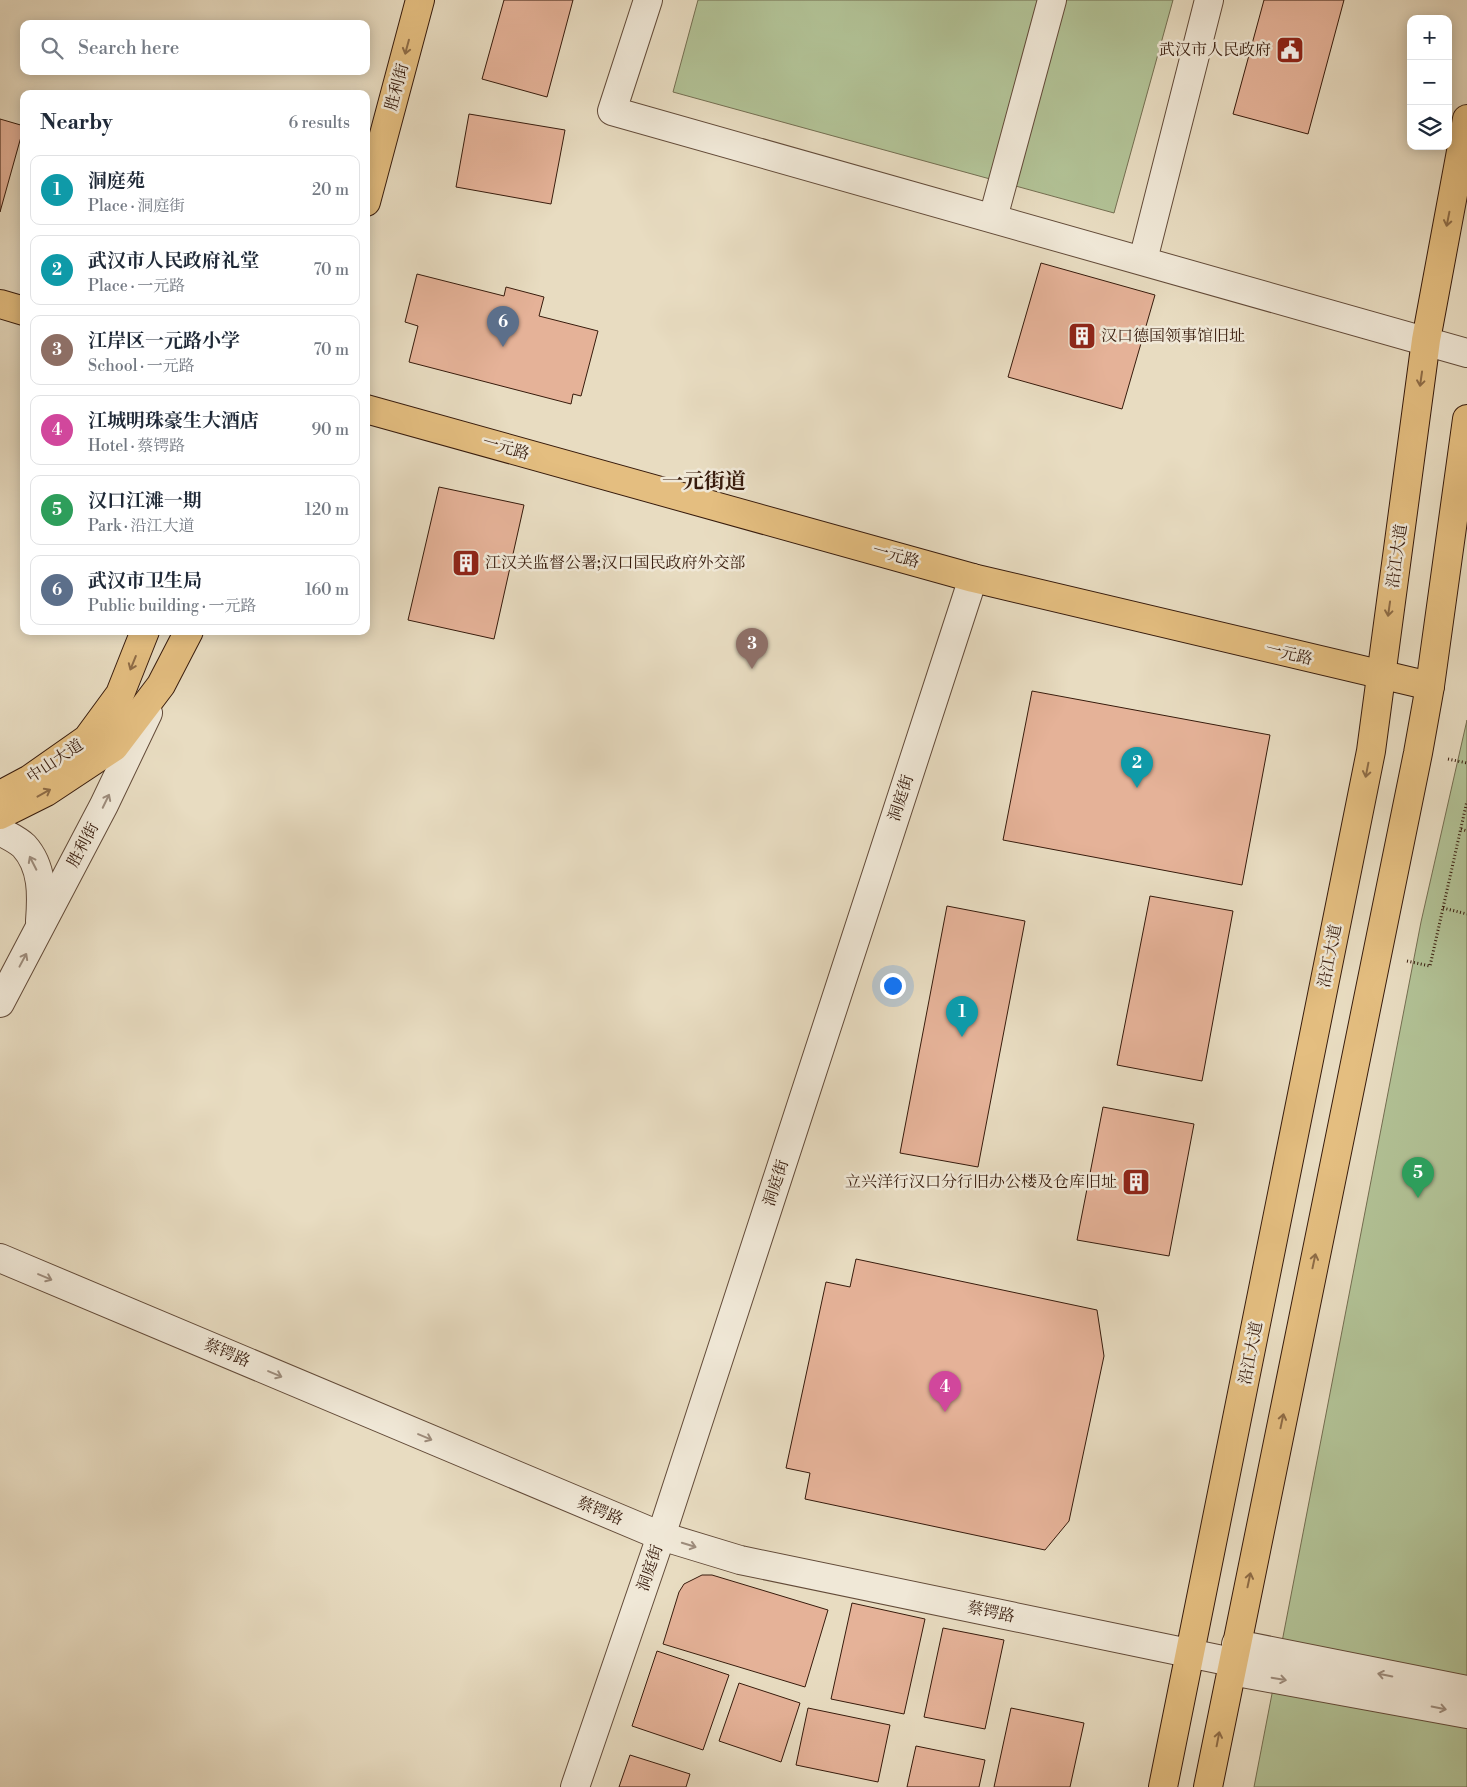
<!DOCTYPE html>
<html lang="en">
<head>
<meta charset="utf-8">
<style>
	:root { --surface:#fff; --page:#f2f2f3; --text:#1f2937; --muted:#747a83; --line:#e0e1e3; --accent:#8f2418 }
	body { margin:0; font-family:"Libre Bodoni","Noto Serif SC",serif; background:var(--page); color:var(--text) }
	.controls { position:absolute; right:15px; top:15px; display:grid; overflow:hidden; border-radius:10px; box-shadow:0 2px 12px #0003 }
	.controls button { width:45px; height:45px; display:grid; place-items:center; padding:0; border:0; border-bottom:1px solid var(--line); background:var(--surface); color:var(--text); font:25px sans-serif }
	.you { position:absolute; left:892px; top:985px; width:18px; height:18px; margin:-12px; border:4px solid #fff; border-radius:50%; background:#1a73e8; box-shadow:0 0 0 8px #1a73e833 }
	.badge { display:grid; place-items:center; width:32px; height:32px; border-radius:50%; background:var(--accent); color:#fff; font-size:16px; font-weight:700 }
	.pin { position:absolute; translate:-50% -41px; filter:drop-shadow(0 1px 2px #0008) }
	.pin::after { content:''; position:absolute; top:26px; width:18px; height:15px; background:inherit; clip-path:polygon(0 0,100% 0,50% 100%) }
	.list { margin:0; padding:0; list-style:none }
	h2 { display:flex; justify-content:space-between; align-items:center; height:65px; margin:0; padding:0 20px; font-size:21px }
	h2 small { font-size:16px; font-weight:400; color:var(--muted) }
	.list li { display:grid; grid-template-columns:32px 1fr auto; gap:15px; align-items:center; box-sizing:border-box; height:70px; margin:0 10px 10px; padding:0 10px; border:1px solid var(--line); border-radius:10px }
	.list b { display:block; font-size:19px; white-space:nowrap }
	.list p { margin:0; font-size:16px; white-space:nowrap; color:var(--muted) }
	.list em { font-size:16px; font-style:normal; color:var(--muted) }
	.icon { flex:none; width:28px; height:28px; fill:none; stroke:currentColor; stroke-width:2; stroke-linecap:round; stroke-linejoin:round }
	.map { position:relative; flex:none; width:1467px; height:1787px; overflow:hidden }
	.search { position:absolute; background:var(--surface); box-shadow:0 2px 12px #0003; left:20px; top:20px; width:350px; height:55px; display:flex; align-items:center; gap:12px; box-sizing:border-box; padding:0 18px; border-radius:10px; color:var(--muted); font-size:19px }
	.panel { position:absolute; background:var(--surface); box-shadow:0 2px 12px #0003; left:20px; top:90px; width:350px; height:545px; border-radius:10px }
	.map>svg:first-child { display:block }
	.green { fill:#b2c296; stroke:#746e51 }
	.building { fill:#e5b298; stroke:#371b0c }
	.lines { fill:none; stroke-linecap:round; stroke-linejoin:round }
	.minor-casing { stroke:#634b39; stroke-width:30 }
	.major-casing { stroke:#371b0c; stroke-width:30 }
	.path { stroke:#371b0c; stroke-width:3; stroke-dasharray:1 2.5; stroke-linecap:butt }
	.minor { stroke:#f0e8d7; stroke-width:28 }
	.major { stroke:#e4be80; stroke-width:28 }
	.oneway { stroke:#8e6c46 }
	.oneway2 { stroke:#9d8c7c }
	.labels { text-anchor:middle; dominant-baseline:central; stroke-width:5; stroke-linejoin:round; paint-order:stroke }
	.poi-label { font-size:16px; fill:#371b0c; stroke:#f0e8d7; text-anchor:end }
	.street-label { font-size:16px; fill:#371b0c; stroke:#f0e8d7 }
	.district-label { font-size:21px; font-weight:bold; fill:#371b0c; stroke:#f0e8d7 }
</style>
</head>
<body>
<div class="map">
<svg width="1467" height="1787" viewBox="0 0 1467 1787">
	<rect width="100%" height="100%" fill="#e8dcc1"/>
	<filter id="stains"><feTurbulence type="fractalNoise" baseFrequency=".004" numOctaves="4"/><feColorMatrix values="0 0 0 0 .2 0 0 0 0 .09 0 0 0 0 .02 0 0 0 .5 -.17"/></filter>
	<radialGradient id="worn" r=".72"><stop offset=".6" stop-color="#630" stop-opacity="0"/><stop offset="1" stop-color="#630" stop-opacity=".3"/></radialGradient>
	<!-- green -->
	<g class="green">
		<path d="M698 0H1173L1114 213 673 92Z"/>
		<path d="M1467 720V1787H1254L1421 922Z"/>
	</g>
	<!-- building -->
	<g class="building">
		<path d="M504 0H573L547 97 482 79Z"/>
		<path d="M1264 0H1344L1308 134 1233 114Z"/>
		<path d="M469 114 565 130 551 204 456 187Z"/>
		<path d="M0 119 24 126 0 212Z"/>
		<path d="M1041 263 1155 295 1122 409 1008 377Z"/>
		<path d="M417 274 504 296 506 287 544 297 539 316 598 331 581 396 573 394 571 404 409 362 418 326 405 322Z"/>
		<path d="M439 487 524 505 494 639 408 620Z"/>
		<path d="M1032 691 1270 735 1242 885 1003 840Z"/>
		<path d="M1150 896 1233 911 1202 1081 1117 1065Z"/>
		<path d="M947 906 1025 921 978 1167 900 1153Z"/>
		<path d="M1103 1107 1194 1124 1169 1256 1077 1240Z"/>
		<path d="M856 1259 1097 1310 1104 1356 1069 1521 1045 1550 805 1499 810 1473 786 1468 826 1282 850 1287Z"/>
		<path d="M702 1575H712L828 1610 805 1687 663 1644 679 1592 684 1584Z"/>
		<path d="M852 1603 925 1619 904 1714 831 1699Z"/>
		<path d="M943 1628 1004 1640 985 1729 924 1717Z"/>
		<path d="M657 1651 729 1675 703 1750 632 1726Z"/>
		<path d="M739 1683 800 1703 781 1762 719 1741Z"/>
		<path d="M808 1708 890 1725 878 1782 796 1765Z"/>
		<path d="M1011 1708 1084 1723 1070 1787H994Z"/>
		<path d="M916 1746 985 1760 979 1787H907Z"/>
		<path d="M630 1755 690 1774 686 1787H619Z"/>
	</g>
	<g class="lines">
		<defs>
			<g id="minor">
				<path d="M648 0 612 111 1467 353"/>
				<path d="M993 218 1052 0"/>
				<path d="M1143 260 1209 0"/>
				<path d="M0 831C7 835 18 840 24 846 43 867 42 895 40 921"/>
				<path d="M0 1003 104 805 148 713"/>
				<path d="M0 1258 661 1536 740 1560 1232 1662"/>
				<path d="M1236 1644 1467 1690"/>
				<path d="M1231 1671 1467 1714"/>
				<path d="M575 1787 661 1536 973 578"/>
			</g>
			<g id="major">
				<path d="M366 202 420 0"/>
				<path d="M0 304 24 311"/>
				<path d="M366 409 973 578 1430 686"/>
				<path d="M0 795 30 779 87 739 120 694 145 631"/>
				<path d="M0 815 46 792 114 747 161 685 189 631"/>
				<path d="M1163 1787 1371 751 1426 340 1467 119"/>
				<path d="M1208 1787 1418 753 1430 686 1467 419"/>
			</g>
		</defs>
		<!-- minor casing -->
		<use href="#minor" class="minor-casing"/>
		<!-- major casing -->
		<use href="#major" class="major-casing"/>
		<!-- path -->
		<g class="path">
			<path d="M1448 759 1467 763"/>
			<path d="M1461 829 1467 831"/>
			<path d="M1443 908 1467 914"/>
			<path d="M1407 961 1430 966 1467 801"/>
		</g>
		<!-- minor -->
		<use href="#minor" class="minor"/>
		<!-- major -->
		<use href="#major" class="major"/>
	</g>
	<!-- one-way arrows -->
	<defs><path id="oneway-shaft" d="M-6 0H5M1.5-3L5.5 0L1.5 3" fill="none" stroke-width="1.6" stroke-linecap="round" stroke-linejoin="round" transform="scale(1.25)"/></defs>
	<g class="oneway">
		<use href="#oneway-shaft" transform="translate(407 47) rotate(105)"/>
		<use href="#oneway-shaft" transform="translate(1448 219) rotate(101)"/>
		<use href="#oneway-shaft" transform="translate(1421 379) rotate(98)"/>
		<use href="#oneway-shaft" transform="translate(1389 609) rotate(98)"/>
		<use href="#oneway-shaft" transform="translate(133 663) rotate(112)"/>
		<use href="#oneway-shaft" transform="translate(1367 770) rotate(101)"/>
		<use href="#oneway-shaft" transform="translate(44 793) rotate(-29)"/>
		<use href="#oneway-shaft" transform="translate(1314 1261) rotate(-78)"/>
		<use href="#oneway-shaft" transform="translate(1282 1421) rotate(-78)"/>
		<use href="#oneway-shaft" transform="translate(1249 1580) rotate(-78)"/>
		<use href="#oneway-shaft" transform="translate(1218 1739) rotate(-79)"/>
	</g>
	<g class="oneway2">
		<use href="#oneway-shaft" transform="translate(106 801) rotate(-64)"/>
		<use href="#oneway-shaft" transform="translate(33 863) rotate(-117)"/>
		<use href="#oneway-shaft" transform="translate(23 960) rotate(-62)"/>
		<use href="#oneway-shaft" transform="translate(45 1277) rotate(23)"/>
		<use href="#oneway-shaft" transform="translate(275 1374) rotate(23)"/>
		<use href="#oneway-shaft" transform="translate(425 1437) rotate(23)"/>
		<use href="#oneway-shaft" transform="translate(689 1545) rotate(17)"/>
		<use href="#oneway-shaft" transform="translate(1385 1675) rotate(-169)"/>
		<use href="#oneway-shaft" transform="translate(1279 1679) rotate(10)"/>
		<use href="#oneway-shaft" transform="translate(1439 1708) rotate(11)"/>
	</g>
	<!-- icons -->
	<defs>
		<symbol id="civic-square" viewBox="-11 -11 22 22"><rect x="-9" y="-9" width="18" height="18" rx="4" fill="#8f2418" stroke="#f0e8d7"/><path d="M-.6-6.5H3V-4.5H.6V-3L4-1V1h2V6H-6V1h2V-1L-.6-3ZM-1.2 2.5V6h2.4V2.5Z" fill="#fff"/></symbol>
		<symbol id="building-square" viewBox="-11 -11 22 22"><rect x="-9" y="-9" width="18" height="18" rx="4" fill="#8f2418" stroke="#f0e8d7"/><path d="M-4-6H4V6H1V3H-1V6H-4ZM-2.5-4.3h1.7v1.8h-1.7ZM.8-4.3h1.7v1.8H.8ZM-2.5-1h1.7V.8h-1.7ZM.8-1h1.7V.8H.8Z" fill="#fff"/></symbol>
	</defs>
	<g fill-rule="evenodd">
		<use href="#civic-square" x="1274" y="34" width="32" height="32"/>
		<use href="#building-square" x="1066" y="320" width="32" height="32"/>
		<use href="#building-square" x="450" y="547" width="32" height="32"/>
		<use href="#building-square" x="1120" y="1166" width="32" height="32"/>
	</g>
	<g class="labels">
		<!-- poi labels -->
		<g class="poi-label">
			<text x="1271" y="50">武汉市人民政府</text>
			<text x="1101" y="336" text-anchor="start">汉口德国领事馆旧址</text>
			<text x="485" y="563" text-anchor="start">江汉关监督公署;汉口国民政府外交部</text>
			<text x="1117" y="1182">立兴洋行汉口分行旧办公楼及仓库旧址</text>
		</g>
		<!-- street labels -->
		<g class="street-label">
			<text transform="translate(397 87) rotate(-75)">胜利街</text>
			<text transform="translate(506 448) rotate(16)">一元路</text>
			<text transform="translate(896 556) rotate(16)">一元路</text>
			<text transform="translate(1397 556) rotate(-82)">沿江大道</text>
			<text transform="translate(1289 654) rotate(14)">一元路</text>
			<text transform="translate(55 761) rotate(-34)">中山大道</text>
			<text transform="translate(901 798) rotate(-72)">洞庭街</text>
			<text transform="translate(83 845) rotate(-62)">胜利街</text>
			<text transform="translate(1330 956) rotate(-79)">沿江大道</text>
			<text transform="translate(776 1183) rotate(-72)">洞庭街</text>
			<text transform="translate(227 1353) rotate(23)">蔡锷路</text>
			<text transform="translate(1251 1353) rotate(-79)">沿江大道</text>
			<text transform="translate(600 1511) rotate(23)">蔡锷路</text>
			<text transform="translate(650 1568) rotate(-71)">洞庭街</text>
			<text transform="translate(991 1612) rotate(12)">蔡锷路</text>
		</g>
		<!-- district labels -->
		<g class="district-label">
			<text x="704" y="482">一元街道</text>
		</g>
	</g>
	<rect width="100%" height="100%" filter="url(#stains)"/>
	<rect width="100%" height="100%" fill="url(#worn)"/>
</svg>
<div class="controls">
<button>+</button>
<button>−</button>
<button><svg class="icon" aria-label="layers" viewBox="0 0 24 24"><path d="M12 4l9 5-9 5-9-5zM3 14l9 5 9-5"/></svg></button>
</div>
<div class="you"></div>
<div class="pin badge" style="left:962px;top:1037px;background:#0f9aa8">1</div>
<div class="pin badge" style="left:1137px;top:788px;background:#0f9aa8">2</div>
<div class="pin badge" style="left:752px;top:669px;background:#8d6e63">3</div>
<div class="pin badge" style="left:945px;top:1412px;background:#d1479c">4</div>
<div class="pin badge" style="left:1418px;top:1198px;background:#2e9e5b">5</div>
<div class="pin badge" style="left:503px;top:347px;background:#5c6f8a">6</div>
<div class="search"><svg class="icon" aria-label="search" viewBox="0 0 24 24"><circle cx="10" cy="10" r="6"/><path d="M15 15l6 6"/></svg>Search here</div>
<section class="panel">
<h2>Nearby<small>6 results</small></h2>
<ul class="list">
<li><span class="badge" style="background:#0f9aa8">1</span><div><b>洞庭苑</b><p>Place · 洞庭街</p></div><em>20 m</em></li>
<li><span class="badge" style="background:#0f9aa8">2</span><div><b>武汉市人民政府礼堂</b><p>Place · 一元路</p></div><em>70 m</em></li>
<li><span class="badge" style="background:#8d6e63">3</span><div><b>江岸区一元路小学</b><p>School · 一元路</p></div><em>70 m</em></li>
<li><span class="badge" style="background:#d1479c">4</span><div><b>江城明珠豪生大酒店</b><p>Hotel · 蔡锷路</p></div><em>90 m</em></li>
<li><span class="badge" style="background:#2e9e5b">5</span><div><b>汉口江滩一期</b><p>Park · 沿江大道</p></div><em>120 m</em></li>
<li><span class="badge" style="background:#5c6f8a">6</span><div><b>武汉市卫生局</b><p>Public building · 一元路</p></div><em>160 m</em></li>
</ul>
</section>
</div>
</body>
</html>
